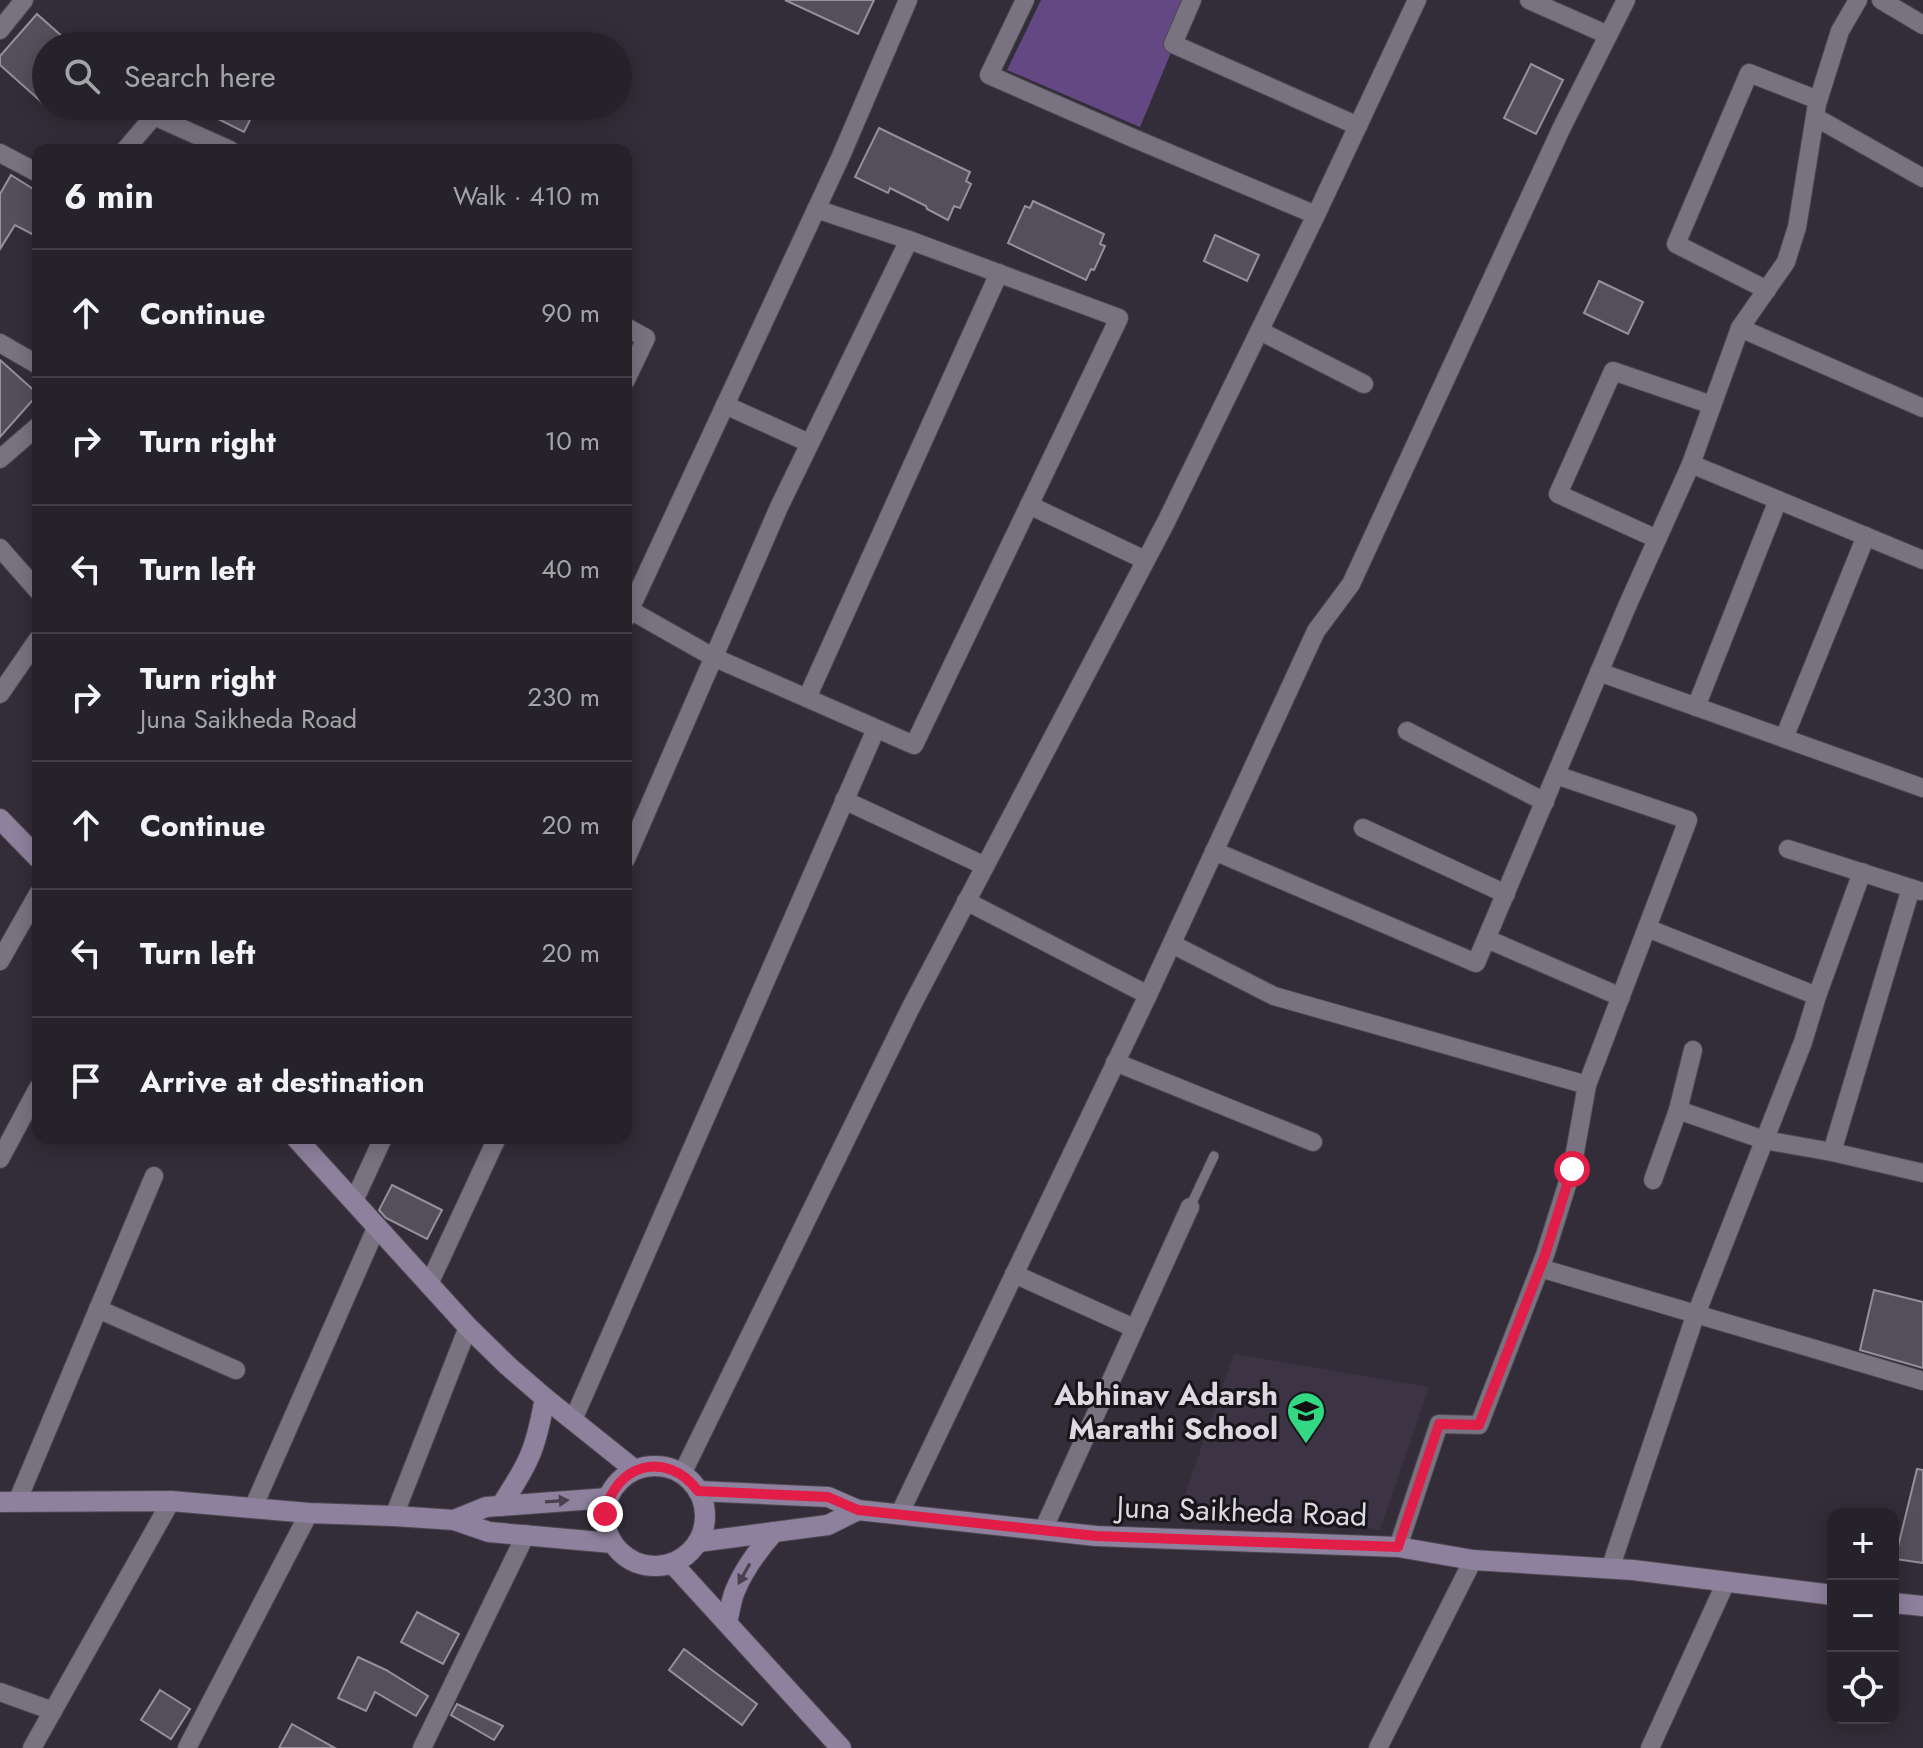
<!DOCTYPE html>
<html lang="en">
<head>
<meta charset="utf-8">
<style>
	:root { --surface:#26222a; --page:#322f36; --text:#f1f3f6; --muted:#a4a4a8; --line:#423f47 }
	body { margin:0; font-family:Jost,sans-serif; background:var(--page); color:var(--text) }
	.controls { position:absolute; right:24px; bottom:24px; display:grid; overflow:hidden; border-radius:16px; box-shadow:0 4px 20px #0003 }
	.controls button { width:72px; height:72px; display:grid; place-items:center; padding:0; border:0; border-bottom:2px solid var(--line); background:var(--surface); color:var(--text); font:40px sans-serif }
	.stop { position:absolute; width:24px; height:24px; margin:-18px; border:6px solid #e11d48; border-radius:50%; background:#fff }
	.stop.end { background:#e11d48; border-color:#fff; box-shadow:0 2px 8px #0008 }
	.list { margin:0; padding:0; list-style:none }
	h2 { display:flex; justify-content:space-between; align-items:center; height:104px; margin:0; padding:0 32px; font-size:34px }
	h2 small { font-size:26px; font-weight:400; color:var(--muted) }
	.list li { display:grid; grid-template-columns:52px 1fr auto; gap:24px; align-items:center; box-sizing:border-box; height:128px; padding:0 32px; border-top:2px solid var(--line) }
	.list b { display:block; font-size:30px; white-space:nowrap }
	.list p { margin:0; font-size:26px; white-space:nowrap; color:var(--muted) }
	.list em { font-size:26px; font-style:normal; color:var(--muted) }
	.icon { flex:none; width:44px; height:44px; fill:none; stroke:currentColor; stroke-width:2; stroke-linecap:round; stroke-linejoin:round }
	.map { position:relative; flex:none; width:1923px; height:1748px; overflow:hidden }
	.search { position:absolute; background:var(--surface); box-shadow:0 4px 20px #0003; left:32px; top:32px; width:600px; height:88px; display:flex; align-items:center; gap:20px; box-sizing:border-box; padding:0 28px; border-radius:44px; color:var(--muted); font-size:30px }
	.panel { position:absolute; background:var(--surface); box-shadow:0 4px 20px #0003; left:32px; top:144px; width:600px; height:1000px; border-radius:16px }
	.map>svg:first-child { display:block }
	.built { fill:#3c3445 }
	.green { fill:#644883 }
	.building { fill:#544f5b; stroke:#95909d; stroke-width:2 }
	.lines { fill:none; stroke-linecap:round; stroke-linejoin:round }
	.lane-casing { stroke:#4c4851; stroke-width:11 }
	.street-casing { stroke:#4c4851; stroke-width:20 }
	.secondary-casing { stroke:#4c4851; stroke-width:22 }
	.lane { stroke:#797381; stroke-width:9 }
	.street { stroke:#797381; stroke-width:18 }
	.secondary { stroke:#8e819e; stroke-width:20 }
	.oneway { fill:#47414f }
	.route { stroke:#e11d48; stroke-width:10 }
	.labels { text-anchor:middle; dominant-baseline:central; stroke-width:6; stroke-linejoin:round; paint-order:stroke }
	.poi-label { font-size:30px; font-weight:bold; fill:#dcd9e0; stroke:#18161b; text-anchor:end }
	.street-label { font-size:30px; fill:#dcd9e0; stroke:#18161b }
</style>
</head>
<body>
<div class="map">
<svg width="1923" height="1748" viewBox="0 0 1923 1748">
	<rect width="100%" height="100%" fill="#322d38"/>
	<!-- built -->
	<path class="built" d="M1234 1354 1429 1387 1380 1530 1182 1503Z"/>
	<!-- green -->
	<path class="green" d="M1041 0H1193L1140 127 1007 70Z"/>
	<!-- building -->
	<g class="building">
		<path d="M785 0H874L858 34Z"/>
		<path d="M37 14 73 46H46V106L0 65V56Z"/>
		<path d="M1531 64 1563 80 1536 134 1504 118Z"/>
		<path d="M192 106H257L244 132Z"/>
		<path d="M879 128 970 172 966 181 971 184 960 208 954 206 948 220 927 209 926 206 890 188 888 193 855 177Z"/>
		<path d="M11 175 38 192V237L15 225 0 249V194Z"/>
		<path d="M1033 201 1104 234 1100 244 1105 246 1094 270 1091 269 1086 280 1008 243 1025 206 1030 208Z"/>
		<path d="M1215 235 1259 255 1247 281 1204 261Z"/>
		<path d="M1599 281 1643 302 1628 334 1584 313Z"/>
		<path d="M0 360 38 394 0 437Z"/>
		<path d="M392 1185 442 1210 427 1239 386 1218 379 1210Z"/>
		<path d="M1874 1290 1923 1302V1368L1860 1350Z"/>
		<path d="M1917 1469 1923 1470V1563L1895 1559Z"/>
		<path d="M417 1612 459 1634 443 1664 401 1642Z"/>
		<path d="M684 1649 757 1704 742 1725 669 1670Z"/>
		<path d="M358 1657 386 1670 428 1696 416 1716 375 1692 366 1711 338 1698Z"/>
		<path d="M160 1690 190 1709 171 1739 141 1720Z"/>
		<path d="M457 1704 503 1726 494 1740 451 1715Z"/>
		<path d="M292 1724 335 1748H279Z"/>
	</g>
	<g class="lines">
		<defs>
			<path id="lane" d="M1190 1207 1214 1156"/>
			<g id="street">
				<path d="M1025 0 989 75 1133 138 1316 215"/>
				<path d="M1192 0 1173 44 1358 126"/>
				<path d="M1529 0 1608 35"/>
				<path d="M1881 0 1923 25"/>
				<path d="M0 30 24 0"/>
				<path d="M1815 117 1923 178"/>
				<path d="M125 150 154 116 230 150"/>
				<path d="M0 153 38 173"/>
				<path d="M1767 290 1676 244 1749 73 1818 100"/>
				<path d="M626 327 646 338 626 380"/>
				<path d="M1740 328 1923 408"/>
				<path d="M1260 331 1364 384"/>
				<path d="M0 343 38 365"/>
				<path d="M725 405 809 443"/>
				<path d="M0 459 38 426"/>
				<path d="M1691 464 1923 560"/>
				<path d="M1029 505 1145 560"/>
				<path d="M1657 539 1558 494 1613 371 1712 405"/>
				<path d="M0 548 38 591"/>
				<path d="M630 610 713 657 914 745 1119 318 909 240 816 209"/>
				<path d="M626 618 841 156 908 0"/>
				<path d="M1599 672 1923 788"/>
				<path d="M0 694 38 639"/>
				<path d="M807 698 999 273"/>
				<path d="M1696 707 1778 500"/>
				<path d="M1407 731 1545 802"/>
				<path d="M1784 738 1866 536"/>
				<path d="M844 800 985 866"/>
				<path d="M1363 828 1506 894"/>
				<path d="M1788 849 1920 891"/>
				<path d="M1214 851 1476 963 1628 604 1691 464 1740 328 1786 262 1797 227 1817 104 1840 31 1858 0"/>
				<path d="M626 859 779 507 909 240"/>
				<path d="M1911 888 1832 1152 1923 1173"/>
				<path d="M966 901 1148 995 1316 631 1351 584 1562 127 1626 0"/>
				<path d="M1647 928 1817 996"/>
				<path d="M1487 939 1621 997"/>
				<path d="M1172 944 1274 996 1587 1085 1688 820 1556 775"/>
				<path d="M0 961 38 894"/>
				<path d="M1115 1062 1313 1142"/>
				<path d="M1678 1110 1764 1140 1832 1152"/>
				<path d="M0 1159 38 1088"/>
				<path d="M1653 1180 1678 1110 1693 1050"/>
				<path d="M354 1201 383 1138"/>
				<path d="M1540 1268 1923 1381"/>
				<path d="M1014 1274 1134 1328"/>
				<path d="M429 1284 497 1138"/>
				<path d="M98 1309 236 1370"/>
				<path d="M573 1420 876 729"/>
				<path d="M682 1474 910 1009 1166 522 1316 215 1417 0"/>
				<path d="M17 1502 154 1176"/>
				<path d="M253 1508 377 1226"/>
				<path d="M899 1515 1148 995"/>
				<path d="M394 1516 468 1327"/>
				<path d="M1043 1530 1190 1207"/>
				<path d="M1398 1547 1439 1424 1479 1425 1545 1255 1572 1169 1587 1085"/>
				<path d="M1610 1569 1693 1322 1803 1042 1817 996 1862 872"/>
				<path d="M0 1692 53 1711"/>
				<path d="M32 1748 171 1501"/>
				<path d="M187 1748 309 1513"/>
				<path d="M422 1748 526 1534"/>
				<path d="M1378 1748 1473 1560"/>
				<path d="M1650 1748 1726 1582"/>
			</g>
			<g id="secondary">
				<path d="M0 819 38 858"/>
				<path d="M296 1138 468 1327 508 1366 545 1398 635 1470"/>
				<circle cx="655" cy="1516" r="50"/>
				<path d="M698 1491 828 1497 858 1510 1096 1536 1398 1547 1473 1560 1633 1570 1833 1595"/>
				<path d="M0 1502 171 1501 309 1513 394 1516 454 1520 489 1532 612 1543"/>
				<path d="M501 1506C511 1489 523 1473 530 1455 538 1437 541 1417 545 1398"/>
				<path d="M454 1520 486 1507 608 1498"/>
				<path d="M698 1542 828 1525 858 1510"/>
				<path d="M672 1563 841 1748"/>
				<path d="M1893 1603 1923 1606"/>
				<path d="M727 1622C730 1612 731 1600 735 1591 744 1569 759 1549 774 1532"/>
			</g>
		</defs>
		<!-- lane casing -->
		<use href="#lane" class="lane-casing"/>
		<!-- street casing -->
		<use href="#street" class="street-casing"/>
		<!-- secondary casing -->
		<use href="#secondary" class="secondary-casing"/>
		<!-- lane -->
		<use href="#lane" class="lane"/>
		<!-- street -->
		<use href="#street" class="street"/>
		<!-- secondary -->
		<use href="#secondary" class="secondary"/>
	</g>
	<!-- one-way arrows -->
	<defs><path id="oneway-solid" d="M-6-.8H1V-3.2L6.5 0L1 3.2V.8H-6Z" transform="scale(2)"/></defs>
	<g class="oneway">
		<use href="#oneway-solid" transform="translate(557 1501) rotate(-4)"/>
		<use href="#oneway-solid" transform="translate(744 1574) rotate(119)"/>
	</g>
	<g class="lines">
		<!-- route -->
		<path class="route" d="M605 1514C614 1464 667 1449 698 1491L828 1497 858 1510 1096 1536 1398 1547 1439 1424 1479 1425 1545 1255 1572 1169"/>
	</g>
	<!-- icons -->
	<defs>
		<symbol id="school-pin" viewBox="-11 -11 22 30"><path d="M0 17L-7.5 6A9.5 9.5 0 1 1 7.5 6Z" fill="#33d882" stroke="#18161b"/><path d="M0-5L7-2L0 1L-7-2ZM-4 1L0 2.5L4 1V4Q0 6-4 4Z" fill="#111"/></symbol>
	</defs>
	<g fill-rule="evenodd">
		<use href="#school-pin" x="1284" y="1389" width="44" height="60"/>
	</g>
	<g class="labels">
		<!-- poi labels -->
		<g class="poi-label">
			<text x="1278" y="1394">Abhinav Adarsh<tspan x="1278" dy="34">Marathi School</tspan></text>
		</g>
		<!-- street labels -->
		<g class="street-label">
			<text transform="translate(1242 1511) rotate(2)">Juna Saikheda Road</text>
		</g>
	</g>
</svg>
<div class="controls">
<button>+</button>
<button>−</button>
<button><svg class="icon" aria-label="locate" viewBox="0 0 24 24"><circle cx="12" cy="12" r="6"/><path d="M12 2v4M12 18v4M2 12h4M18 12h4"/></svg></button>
</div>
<div class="stop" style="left:1572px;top:1169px"></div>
<div class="stop end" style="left:605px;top:1514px"></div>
<div class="search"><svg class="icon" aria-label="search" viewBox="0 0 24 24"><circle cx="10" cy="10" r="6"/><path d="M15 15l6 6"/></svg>Search here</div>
<section class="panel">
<h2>6 min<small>Walk · 410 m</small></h2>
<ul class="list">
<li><svg class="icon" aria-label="ahead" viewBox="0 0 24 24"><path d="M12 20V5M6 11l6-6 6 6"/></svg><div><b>Continue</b></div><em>90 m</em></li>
<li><svg class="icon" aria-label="right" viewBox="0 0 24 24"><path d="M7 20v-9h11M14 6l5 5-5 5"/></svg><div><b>Turn right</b></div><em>10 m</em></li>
<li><svg class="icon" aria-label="left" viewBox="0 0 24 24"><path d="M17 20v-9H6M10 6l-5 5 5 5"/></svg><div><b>Turn left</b></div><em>40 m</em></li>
<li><svg class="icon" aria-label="right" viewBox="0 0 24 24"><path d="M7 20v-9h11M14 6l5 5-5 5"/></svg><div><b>Turn right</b><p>Juna Saikheda Road</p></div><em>230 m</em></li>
<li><svg class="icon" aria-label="ahead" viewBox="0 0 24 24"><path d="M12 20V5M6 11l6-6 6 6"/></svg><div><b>Continue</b></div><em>20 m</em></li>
<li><svg class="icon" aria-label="left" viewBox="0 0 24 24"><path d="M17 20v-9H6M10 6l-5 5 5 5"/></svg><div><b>Turn left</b></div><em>20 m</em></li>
<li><svg class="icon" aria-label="arrive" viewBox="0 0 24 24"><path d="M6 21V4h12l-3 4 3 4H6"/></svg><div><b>Arrive at destination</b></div></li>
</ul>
</section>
</div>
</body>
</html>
